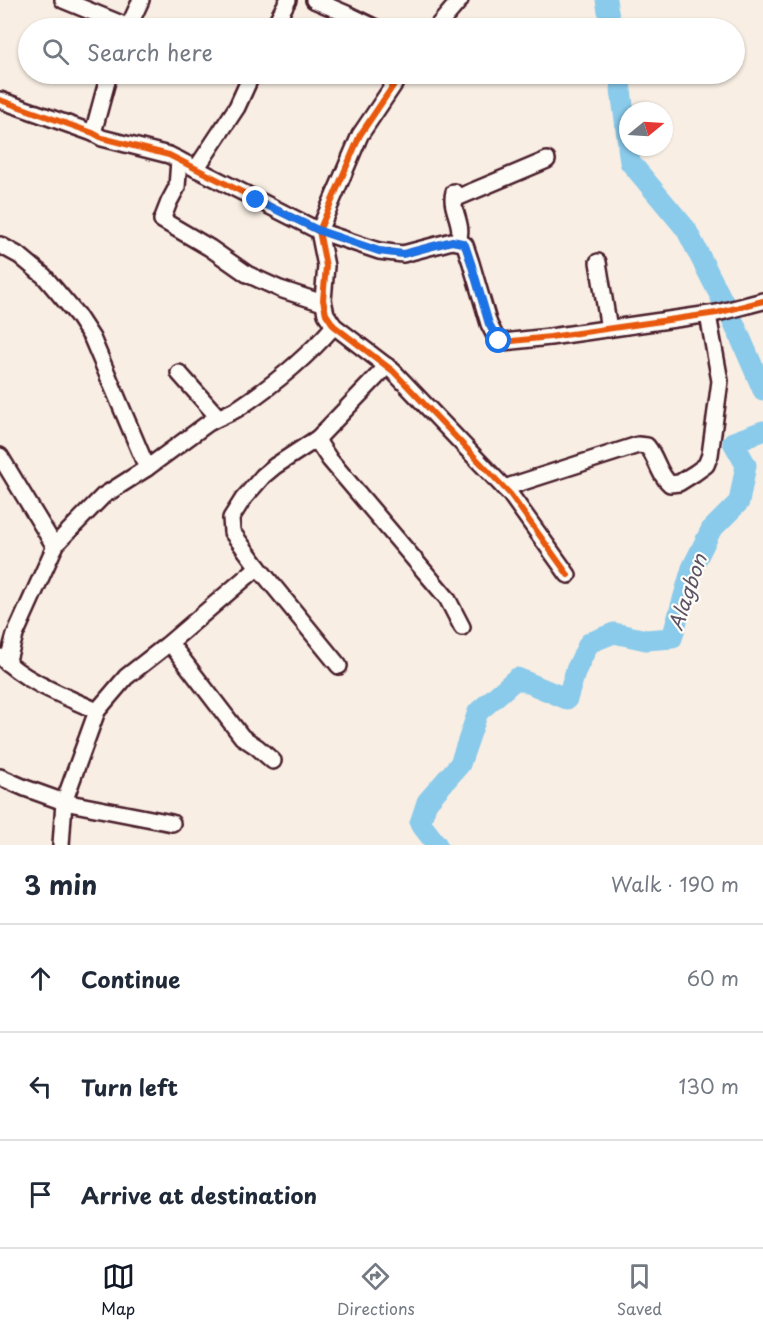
<!DOCTYPE html>
<html lang="en">
<head>
<meta charset="utf-8">
<style>
	:root { --surface:#fff; --page:#f6f6f7; --text:#1f2937; --muted:#747a83; --line:#e0e1e3; --accent:#111827 }
	body { margin:0; font-family:"Playpen Sans",sans-serif; background:var(--page); color:var(--text) }
	.compass { position:absolute; left:619px; top:102px; width:54px; height:54px; border-radius:50%; background:var(--surface); box-shadow:0 2px 4px #0004; rotate:72deg }
	.stop { position:absolute; width:18px; height:18px; margin:-14px; border:4px solid #1a73e8; border-radius:50%; background:#fff }
	.stop.end { background:#1a73e8; border-color:#fff; box-shadow:0 2px 6px #0008 }
	.list { margin:0; padding:0; list-style:none }
	h2 { display:flex; justify-content:space-between; align-items:center; height:78px; margin:0; padding:0 24px; font-size:26px }
	h2 small { font-size:20px; font-weight:400; color:var(--muted) }
	.list li { display:grid; grid-template-columns:39px 1fr auto; gap:18px; align-items:center; box-sizing:border-box; height:108px; padding:0 24px; border-top:2px solid var(--line) }
	.list b { display:block; font-size:22px; white-space:nowrap }
	.list em { font-size:20px; font-style:normal; color:var(--muted) }
	.icon { flex:none; width:33px; height:33px; fill:none; stroke:currentColor; stroke-width:2; stroke-linecap:round; stroke-linejoin:round }
	.map { position:relative; flex:none; width:763px; height:845px; overflow:hidden }
	.search { position:absolute; background:var(--surface); box-shadow:0 2px 4px #0004; left:18px; right:18px; top:18px; height:66px; display:flex; align-items:center; gap:15px; box-sizing:border-box; padding:0 21px; border-radius:33px; color:var(--muted); font-size:22px }
	.sheet { height:402px; background:var(--surface) }
	nav { display:flex; justify-content:space-around; align-items:center; box-sizing:border-box; height:84px; border-top:2px solid var(--line); background:var(--surface); font-size:16px; color:var(--muted) }
	nav a { display:grid; justify-items:center; gap:3px }
	nav .on { color:var(--accent) }
	.map>svg:first-child { display:block }
	.lines { fill:none; stroke-linecap:round; stroke-linejoin:round }
	.river { stroke:#8acaeb; stroke-width:21 }
	.minor-casing { stroke:#4a1f2b; stroke-width:20 }
	.minor { stroke:#fdfcf7; stroke-width:15 }
	.cycleway-casing { stroke:#fdfcf7; stroke-width:10 }
	.cycleway { stroke:#e8590c; stroke-width:6 }
	.route { stroke:#1a73e8; stroke-width:8 }
	.labels { text-anchor:middle; dominant-baseline:central; stroke-width:4.5; stroke-linejoin:round; paint-order:stroke }
	.water-label { font-size:20px; font-style:italic; fill:#5d5265; stroke:#fdfcf7 }
</style>
</head>
<body>
<div class="map">
<svg width="763" height="845" viewBox="0 0 763 845">
	<rect width="100%" height="100%" fill="#f8eee3"/>
	<filter id="ink" filterUnits="userSpaceOnUse"><feTurbulence type="fractalNoise" baseFrequency=".0167" numOctaves="2"/><feDisplacementMap in="SourceGraphic" scale="12" xChannelSelector="R" yChannelSelector="G"/><feConvolveMatrix kernelMatrix="1 2 1 2 8 2 1 2 1" color-interpolation-filters="sRGB"/></filter>
	<g filter="url(#ink)">
		<g class="lines">
			<!-- river -->
			<g class="river">
				<path d="M606 0 611 28"/>
				<path d="M619 74 628 144"/>
				<path d="M628 147 630 162 686 229 734 323 763 390"/>
				<path d="M437 845 420 823 427 802 460 764 478 712 517 678 567 699 576 670 589 643 614 633 646 640 672 638 692 568 711 530 739 502 746 465 733 442 763 431"/>
			</g>
			<defs>
				<g id="minor">
					<path d="M63 0 129 27"/>
					<path d="M314 0 349 15 376 28"/>
					<path d="M128 28 141 0"/>
					<path d="M273 28 288 0"/>
					<path d="M436 28 460 0"/>
					<path d="M401 74 360 135 319 231 326 266 323 300 326 314 334 326 393 371 510 494 568 575"/>
					<path d="M0 100 93 133 102 138 169 155 319 231 379 251 403 254 452 241 462 243 465 245 471 263 489 324 496 338 499 341 503 342 550 337 717 313 763 301"/>
					<path d="M93 133 109 74"/>
					<path d="M179 160 177 187 169 202 162 220 210 248 247 274 280 289 323 303"/>
					<path d="M196 169 237 107 252 74"/>
					<path d="M458 241C465 224 449 208 454 192L459 197 547 160"/>
					<path d="M0 245 20 256 44 276 77 315 92 338 147 468"/>
					<path d="M598 262 609 329"/>
					<path d="M179 373 218 417"/>
					<path d="M318 438 320 445 330 460 447 598 462 627"/>
					<path d="M0 456 55 547"/>
					<path d="M504 488 638 445 647 446C657 458 658 474 670 484L679 483 695 473 706 465 710 455 720 381 708 315"/>
					<path d="M170 643 242 737 257 747 273 761"/>
					<path d="M1 657C27 683 65 696 97 711"/>
					<path d="M7 663 15 635 56 544 103 496 147 468 207 424C217 417 230 414 240 407 273 385 308 356 334 326"/>
					<path d="M339 666 258 567 232 532 231 518 243 499 263 476 275 466 318 438 387 366"/>
					<path d="M0 777 25 788 64 802 172 823"/>
					<path d="M61 845 64 802 97 711 126 677 167 645 258 567"/>
				</g>
			</defs>
			<!-- minor casing -->
			<use href="#minor" class="minor-casing"/>
			<!-- minor -->
			<use href="#minor" class="minor"/>
			<defs>
				<g id="cycleway">
					<path d="M401 74 360 135 319 231 326 266 323 300 326 314 334 326 393 371 510 494 568 575"/>
					<path d="M0 100 93 133 102 138 169 155 319 231 379 251 403 254 452 241 462 243 465 245 471 263 489 324 496 338 499 341 503 342 550 337 717 313 763 301"/>
				</g>
			</defs>
			<!-- cycleway casing -->
			<use href="#cycleway" class="cycleway-casing"/>
			<!-- cycleway -->
			<use href="#cycleway" class="cycleway"/>
		</g>
	</g>
	<g class="lines" filter="url(#ink)">
		<!-- route -->
		<path class="route" d="M256 200 320 231 379 251 403 254 452 241 462 243 465 245 471 263 489 324 499 341"/>
	</g>
	<g class="labels">
		<!-- water labels -->
		<g class="water-label">
			<text transform="translate(687 592) rotate(-71)">Alagbon</text>
		</g>
	</g>
</svg>
<svg class="compass" viewBox="-18 -18 36 36"><path d="M0-13l5 13h-10z" fill="#e53935"/><path d="M0 13l5-13h-10z" fill="#747a83"/></svg>
<div class="stop" style="left:499px;top:341px"></div>
<div class="stop end" style="left:256px;top:200px"></div>
<div class="search"><svg class="icon" aria-label="search" viewBox="0 0 24 24"><circle cx="10" cy="10" r="6"/><path d="M15 15l6 6"/></svg>Search here</div>
</div>
<section class="sheet">
<h2>3 min<small>Walk · 190 m</small></h2>
<ul class="list">
<li><svg class="icon" aria-label="ahead" viewBox="0 0 24 24"><path d="M12 20V5M6 11l6-6 6 6"/></svg><div><b>Continue</b></div><em>60 m</em></li>
<li><svg class="icon" aria-label="left" viewBox="0 0 24 24"><path d="M17 20v-9H6M10 6l-5 5 5 5"/></svg><div><b>Turn left</b></div><em>130 m</em></li>
<li><svg class="icon" aria-label="arrive" viewBox="0 0 24 24"><path d="M6 21V4h12l-3 4 3 4H6"/></svg><div><b>Arrive at destination</b></div></li>
</ul>
</section>
<nav>
<a class="on"><svg class="icon" aria-label="map" viewBox="0 0 24 24"><path d="M3 6l6-2 6 2 6-2v14l-6 2-6-2-6 2zM9 4v14M15 6v14"/></svg>Map</a>
<a><svg class="icon" aria-label="directions" viewBox="0 0 24 24"><path d="M12 3l9 9-9 9-9-9zM9 14v-3h6M13 9l2 2-2 2"/></svg>Directions</a>
<a><svg class="icon" aria-label="saved" viewBox="0 0 24 24"><path d="M7 4h10v16l-5-4-5 4z"/></svg>Saved</a>
</nav>
</body>
</html>
